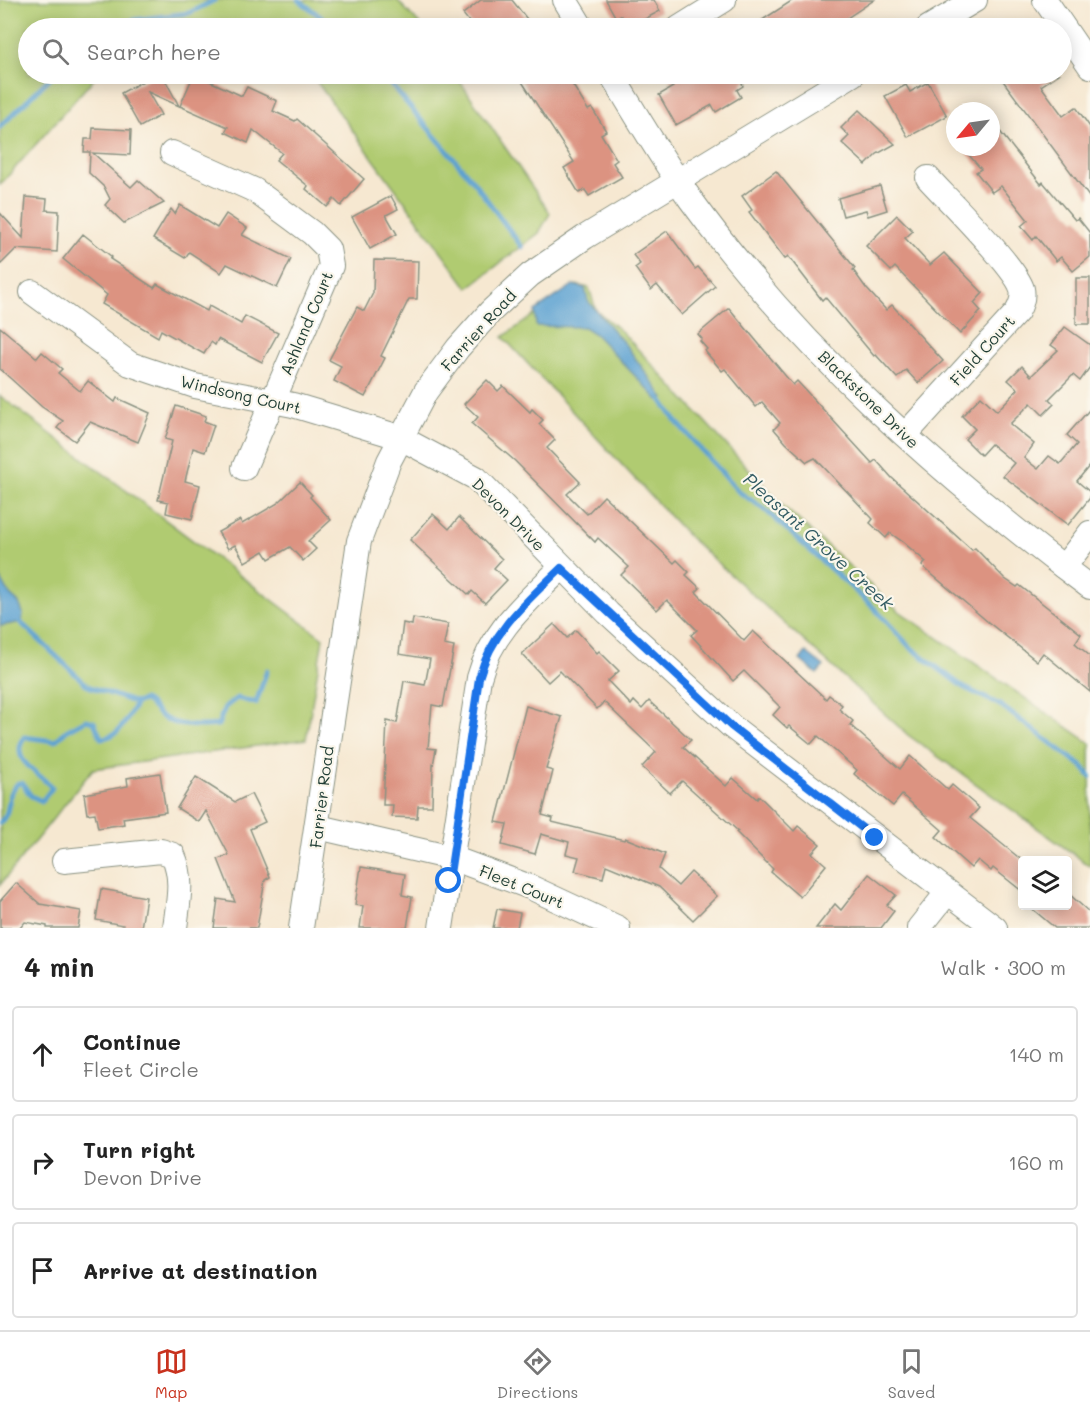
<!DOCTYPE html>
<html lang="en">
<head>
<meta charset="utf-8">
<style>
	:root { --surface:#fff; --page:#f6f6f6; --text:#222; --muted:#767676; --line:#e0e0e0; --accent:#c8321e }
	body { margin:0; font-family:Mali,sans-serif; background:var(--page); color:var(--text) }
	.controls { position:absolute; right:18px; bottom:18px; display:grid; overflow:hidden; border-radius:6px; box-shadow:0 3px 15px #0003 }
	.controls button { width:54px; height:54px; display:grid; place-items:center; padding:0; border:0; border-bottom:2px solid var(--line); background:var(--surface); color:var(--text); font:30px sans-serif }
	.compass { position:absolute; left:946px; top:102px; width:54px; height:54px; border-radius:50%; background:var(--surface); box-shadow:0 3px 15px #0003; rotate:241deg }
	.stop { position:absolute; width:18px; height:18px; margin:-14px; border:4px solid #1a73e8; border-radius:50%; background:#fff }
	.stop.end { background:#1a73e8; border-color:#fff; box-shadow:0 2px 6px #0008 }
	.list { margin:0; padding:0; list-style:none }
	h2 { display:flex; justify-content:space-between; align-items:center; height:78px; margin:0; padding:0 24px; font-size:26px }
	h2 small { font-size:20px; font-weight:400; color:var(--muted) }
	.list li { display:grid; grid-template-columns:39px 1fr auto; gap:18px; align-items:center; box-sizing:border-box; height:96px; margin:0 12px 12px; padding:0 12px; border:2px solid var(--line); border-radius:6px }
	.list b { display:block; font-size:22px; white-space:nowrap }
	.list p { margin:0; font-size:20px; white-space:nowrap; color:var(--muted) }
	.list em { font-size:20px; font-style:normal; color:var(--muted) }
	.icon { flex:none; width:33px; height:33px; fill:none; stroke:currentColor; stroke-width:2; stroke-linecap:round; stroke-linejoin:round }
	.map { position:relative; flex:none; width:1090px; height:928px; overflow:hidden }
	.search { position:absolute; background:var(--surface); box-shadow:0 3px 15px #0003; left:18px; right:18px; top:18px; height:66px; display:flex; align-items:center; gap:15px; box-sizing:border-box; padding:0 21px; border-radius:33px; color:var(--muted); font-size:22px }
	.sheet { height:402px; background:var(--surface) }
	nav { display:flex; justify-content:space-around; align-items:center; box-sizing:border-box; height:84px; border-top:2px solid var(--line); background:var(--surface); font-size:16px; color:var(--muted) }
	nav a { display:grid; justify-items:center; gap:3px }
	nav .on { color:var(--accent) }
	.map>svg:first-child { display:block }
	.green { fill:#b0cb71; stroke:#688452; stroke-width:1.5 }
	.water { fill:#5ca1d1; stroke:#3e6f82; stroke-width:1.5 }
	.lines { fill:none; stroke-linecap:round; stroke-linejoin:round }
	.stream { stroke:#5ca1d1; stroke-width:5 }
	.building { fill:#dc9381 }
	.minor-casing { stroke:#8a9282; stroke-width:26 }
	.minor { stroke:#fff; stroke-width:24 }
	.route { stroke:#1a73e8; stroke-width:8 }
	.labels { text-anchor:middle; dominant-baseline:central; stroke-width:4.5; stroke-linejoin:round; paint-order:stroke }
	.street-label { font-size:16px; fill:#1f3d34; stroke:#fbf7ec }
	.water-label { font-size:18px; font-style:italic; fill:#315b63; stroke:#fbf7ec }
</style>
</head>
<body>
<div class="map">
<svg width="1090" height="928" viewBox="0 0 1090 928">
	<rect width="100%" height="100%" fill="#fbf7ec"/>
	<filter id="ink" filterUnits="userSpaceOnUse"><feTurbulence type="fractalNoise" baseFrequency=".0167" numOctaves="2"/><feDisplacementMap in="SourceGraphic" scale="12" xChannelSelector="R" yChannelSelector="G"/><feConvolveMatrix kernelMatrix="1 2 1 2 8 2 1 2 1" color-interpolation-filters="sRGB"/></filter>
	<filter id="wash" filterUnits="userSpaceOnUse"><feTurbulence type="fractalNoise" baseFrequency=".008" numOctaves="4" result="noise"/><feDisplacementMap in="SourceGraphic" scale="24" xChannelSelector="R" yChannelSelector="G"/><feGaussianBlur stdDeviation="1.35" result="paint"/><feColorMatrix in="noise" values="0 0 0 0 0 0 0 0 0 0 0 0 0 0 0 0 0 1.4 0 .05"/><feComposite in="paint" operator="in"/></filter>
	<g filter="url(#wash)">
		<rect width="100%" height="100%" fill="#f6e8d1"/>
		<!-- green -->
		<g class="green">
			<path d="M0 0H397L423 28H28V74H98L0 185Z"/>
			<path d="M311 74H455L550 213 539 233 468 288Z"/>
			<path d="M576 285 589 288 596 310 622 332 783 506 899 611 1090 743V866L908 735 690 538 503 337Z"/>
			<path d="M0 396 323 638 306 739 93 769 0 885Z"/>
		</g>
		<!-- water -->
		<g class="water">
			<path d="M573 285 585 288 588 301 628 348 664 398 658 400 595 334 584 327 536 326 535 311Z"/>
			<path d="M0 577 10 595 19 603 23 613 22 622 0 626Z"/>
			<path d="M806 652 824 666 817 674 800 660Z"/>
		</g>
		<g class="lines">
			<!-- stream -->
			<g class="stream">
				<path d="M299 0 335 28"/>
				<path d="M114 28 134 20 189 13 215 0"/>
				<path d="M382 74 473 181 522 247"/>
				<path d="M0 127 54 74"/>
				<path d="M658 395 675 420 739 492 763 508 874 608 910 647 963 687 1000 705 1083 767 1090 776"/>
				<path d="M17 619 88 686 136 703 143 700C151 702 154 711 161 716 175 727 201 727 218 725L225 707 237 698 256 703 267 670"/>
				<path d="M0 823C13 811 4 797 18 783H22L31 796 42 801 52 788C39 771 9 762 24 737L55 741 66 731 86 720 94 722 101 738C120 738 128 717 136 703"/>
			</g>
		</g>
		<g id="blocks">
			<!-- building -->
			<g class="building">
				<path d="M481 0H512L534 28H474L463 14Z"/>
				<path d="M606 0H654L660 11 628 28 621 16 616 18Z"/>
				<path d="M793 0H874L832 28H750Z"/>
				<path d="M156 74H162L179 106 148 92 161 115 140 127 121 93Z"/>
				<path d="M194 74 242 96 247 87 277 101 273 111 295 121 297 119 364 179 341 206 334 199 327 207 306 189 308 186 276 160 282 153 253 130 248 143 225 132 228 127 180 106Z"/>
				<path d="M517 74H566L588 110 592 108 606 131 601 134 617 160 613 163 622 177 589 196 585 190 579 193 564 168 574 162Z"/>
				<path d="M679 74H758L742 83 743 86 737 90 741 97 716 112 712 105 676 125 659 95 673 87 669 79Z"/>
				<path d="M998 74H1059L1041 86 1063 116 1076 107 1090 127V198Z"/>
				<path d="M928 82 947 116 908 137 885 96 906 85 910 92Z"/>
				<path d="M859 110 895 144 877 154 866 165 842 143 849 136 841 128Z"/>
				<path d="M991 120 1041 184 1043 182 1075 220 1078 218 1090 233V257L1073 271 1061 257 1056 261 1036 236 1033 240 1021 226 1028 220 1001 186 992 192 976 172 981 169 962 147H991Z"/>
				<path d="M93 128 131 130 130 155 93 153 131 187 138 180 164 203 124 223 105 205 110 199 104 187 89 173 90 152H84L85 139H92Z"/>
				<path d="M776 171 855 268 853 270 866 288 886 310 892 305 943 361 918 383 906 370 897 378 876 355 874 356 825 297 822 300 788 256 785 259 749 212 752 210 742 196Z"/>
				<path d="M880 186 887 210 868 216 866 210 843 216 838 198Z"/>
				<path d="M391 196 398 209 386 215 397 234 370 249 352 217Z"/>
				<path d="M26 197 47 199 46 210 59 211 57 252 16 249 0 265V213L23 238Z"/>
				<path d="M180 205 217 228 226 214 247 228 242 235 291 259 277 288 227 264 221 273 189 252 185 258 153 239 171 209 175 214Z"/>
				<path d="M897 215 913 231 905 238 930 265 944 253 983 293 974 303 981 311 960 334 895 267 891 271 866 246Z"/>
				<path d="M667 231 695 269 698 267 715 286 682 315 657 285 651 290 635 268 640 264 633 255Z"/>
				<path d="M83 234 112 257 110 259 154 288 157 284 207 311 209 306 241 324 245 316 278 333 262 362 218 339 215 345 211 342 204 354 161 330 158 337 102 304 107 295 63 259Z"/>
				<path d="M374 260 418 261 417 299H409L381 356 385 358 365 397 334 381 341 366 329 360 357 307 364 311 373 293Z"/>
				<rect x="1076" y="278" width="14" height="46"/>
				<path d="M729 308 793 385 797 381 872 463 876 460 892 478 972 550 975 548 1005 579 1017 587 1019 585 1081 634 1075 643 1090 656V692L1043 653 1037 661 988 622 922 566 926 562 903 542 890 533 886 538 870 523 873 519 815 458 807 462 786 443 774 429 780 423 762 402 756 407 725 369 722 371 705 351 707 349 700 341 702 339 698 334Z"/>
				<path d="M0 327 37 358 42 352 62 369 58 373 80 391 88 381 115 402 117 398 150 413 138 442 90 422 75 441 57 428 63 421 42 407 0 369Z"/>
				<path d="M1065 327 1090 345V367L1080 381 1073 375 1049 399 1054 404 1043 415 1031 403 1010 424 1034 444 1024 458 1038 469 1049 456 1060 464 1077 444 1067 435 1090 409V465L1077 481 1090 492V498L1068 525 1003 476 1014 463 991 444 981 455 965 439 975 429 962 416 981 396 997 411 1018 389 1008 380 1022 366 1031 376 1058 350 1051 345Z"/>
				<path d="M487 380 498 391 503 386 530 412 532 409 543 420 539 424 555 440 547 448 580 482 567 494 587 514 604 496 674 563 677 560 689 572 686 575 700 588 696 592 744 641 753 631 826 699 829 695 842 705 839 709 853 721 850 725 900 769 910 756 948 790 952 785 979 808 970 818 1023 861V892L993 868 991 871 978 860 971 868 936 837 942 830 902 795 893 806 854 774 857 770 818 736 811 744 789 726 787 728 773 715 780 707 744 671 733 681 691 635 697 630 667 600 657 610 621 575 629 567 598 538 595 542 515 461 472 424 478 417 464 404Z"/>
				<path d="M176 406 206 416 204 421 214 425 205 452 193 448 185 481 200 485 192 519 166 513 168 502 158 500 172 441 165 439Z"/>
				<path d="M300 482 312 495 310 497 331 520 308 541 316 549 303 561 290 547 269 559 264 551 245 562 235 545 228 549 218 532 240 520 242 524 278 503Z"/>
				<path d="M433 514 449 529 459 517 502 559 494 568 507 580 485 603 472 591 469 595 410 540Z"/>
				<path d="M413 618 448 624 444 645 454 647 443 707 432 705 428 748 436 749 433 765 432 806H418L417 818 392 817 393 805H383L387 721 397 723 404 681 425 685 430 659 399 654 403 623 412 625Z"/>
				<path d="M554 624 567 638 576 630 597 653 599 651 619 671 608 681 631 705 634 701 642 709 649 701 691 740 683 747 726 786 733 778 757 799 759 796 794 831 798 826 820 844 812 853 826 865 800 897 771 872 773 869 736 832 738 831 682 781 670 793 642 767 656 752 604 702 597 709 560 671 548 682 522 654Z"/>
				<path d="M526 706 562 717 546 769 553 771 542 815 553 818 552 822 624 840 625 838 665 854 659 869 678 886 691 872 717 896 693 920 659 887 606 865 603 878 575 871 579 857 566 854 569 842 541 834 535 854 502 845 507 824 496 822Z"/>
				<path d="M160 773 166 812 123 818 124 824 98 828 95 813 87 814 84 794 128 786 127 778Z"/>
				<path d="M196 777 235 802 251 794 265 822 250 829 270 877 265 880 257 928H214L218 899 235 902 218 859 229 855 206 811 199 822 177 808Z"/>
				<path d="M361 867 405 874 402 895 412 897 407 928H360L363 906 355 905Z"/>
				<path d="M869 874 896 895 887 905 894 911 881 928H816L835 904 841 910Z"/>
				<path d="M16 883 40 904 81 911 78 928H47V926L25 922 20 928H0V901Z"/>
				<path d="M101 889 146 897 141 928H122L123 925 96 920Z"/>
				<path d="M1068 893 1090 913V928H1055L1029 906H1068Z"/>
				<path d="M497 909 520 913 517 928H493Z"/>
			</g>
		</g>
	</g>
	<g filter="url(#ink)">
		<use href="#blocks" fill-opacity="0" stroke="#8a9282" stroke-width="1.5"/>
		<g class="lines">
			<defs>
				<g id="minor">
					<path d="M565 0 582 28"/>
					<path d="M1045 0 1090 66"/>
					<path d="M679 28 724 0"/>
					<path d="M928 28 975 0"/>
					<path d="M611 74C637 116 662 160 691 200 800 351 942 476 1090 587"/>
					<path d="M172 153 254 190 312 233 328 249 331 266 244 468"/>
					<path d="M32 292 130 364 195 386 293 405 399 437 476 478 608 613 731 726 995 928"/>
					<path d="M905 435 1017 312C1021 305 1024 298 1022 289 1016 267 947 199 928 178"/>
					<path d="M1064 567 1090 533"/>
					<path d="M318 827 452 858 530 887 618 928"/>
					<path d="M64 861 161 851 173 855C184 879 178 902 175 928"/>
					<path d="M301 928 359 541 389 461 426 391 458 348 491 311 530 275 585 237 853 74"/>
					<path d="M441 928 479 678C492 630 527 602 561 568"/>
					<path d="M919 928 947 893"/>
				</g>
			</defs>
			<!-- minor casing -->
			<use href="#minor" class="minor-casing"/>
			<!-- minor -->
			<use href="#minor" class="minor"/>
		</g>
	</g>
	<g class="lines" filter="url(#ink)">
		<!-- route -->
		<path class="route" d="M449 881 479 678C492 630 527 601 561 568L731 726 875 838"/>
	</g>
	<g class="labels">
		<!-- street labels -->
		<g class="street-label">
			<text transform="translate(306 323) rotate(-67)">Ashland Court</text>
			<text transform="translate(478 330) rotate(-48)">Farrier Road</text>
			<text transform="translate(982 350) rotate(-48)">Field Court</text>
			<text transform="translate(241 394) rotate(13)">Windsong Court</text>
			<text transform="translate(869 399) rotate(44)">Blackstone Drive</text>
			<text transform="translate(509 514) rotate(45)">Devon Drive</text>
			<text transform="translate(321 797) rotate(-83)">Farrier Road</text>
			<text transform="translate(522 886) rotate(22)">Fleet Court</text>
		</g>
		<!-- water labels -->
		<g class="water-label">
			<text transform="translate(819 541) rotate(42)">Pleasant Grove Creek</text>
		</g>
	</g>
</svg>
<div class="controls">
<button><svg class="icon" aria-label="layers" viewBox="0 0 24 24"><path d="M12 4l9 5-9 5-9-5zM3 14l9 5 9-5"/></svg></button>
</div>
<svg class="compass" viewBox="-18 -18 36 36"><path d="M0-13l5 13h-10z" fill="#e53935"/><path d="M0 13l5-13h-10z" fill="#767676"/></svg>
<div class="stop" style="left:449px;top:881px"></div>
<div class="stop end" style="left:875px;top:838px"></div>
<div class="search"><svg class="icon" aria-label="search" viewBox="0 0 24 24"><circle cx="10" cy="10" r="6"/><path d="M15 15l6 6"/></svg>Search here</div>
</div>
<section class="sheet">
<h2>4 min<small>Walk · 300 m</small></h2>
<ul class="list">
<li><svg class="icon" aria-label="ahead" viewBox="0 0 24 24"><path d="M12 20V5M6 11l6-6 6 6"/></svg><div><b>Continue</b><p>Fleet Circle</p></div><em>140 m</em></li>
<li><svg class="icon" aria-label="right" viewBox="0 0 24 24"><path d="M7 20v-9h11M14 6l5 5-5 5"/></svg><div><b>Turn right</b><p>Devon Drive</p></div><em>160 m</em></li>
<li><svg class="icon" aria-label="arrive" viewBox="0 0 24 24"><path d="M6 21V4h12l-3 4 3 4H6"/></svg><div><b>Arrive at destination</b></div></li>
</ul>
</section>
<nav>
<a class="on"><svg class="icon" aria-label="map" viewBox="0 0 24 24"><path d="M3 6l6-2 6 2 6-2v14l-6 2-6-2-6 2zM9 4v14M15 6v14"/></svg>Map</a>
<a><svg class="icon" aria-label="directions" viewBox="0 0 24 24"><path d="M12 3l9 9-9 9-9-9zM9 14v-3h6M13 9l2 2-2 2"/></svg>Directions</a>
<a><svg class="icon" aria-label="saved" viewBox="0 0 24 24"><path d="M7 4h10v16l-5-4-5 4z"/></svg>Saved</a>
</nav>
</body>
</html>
